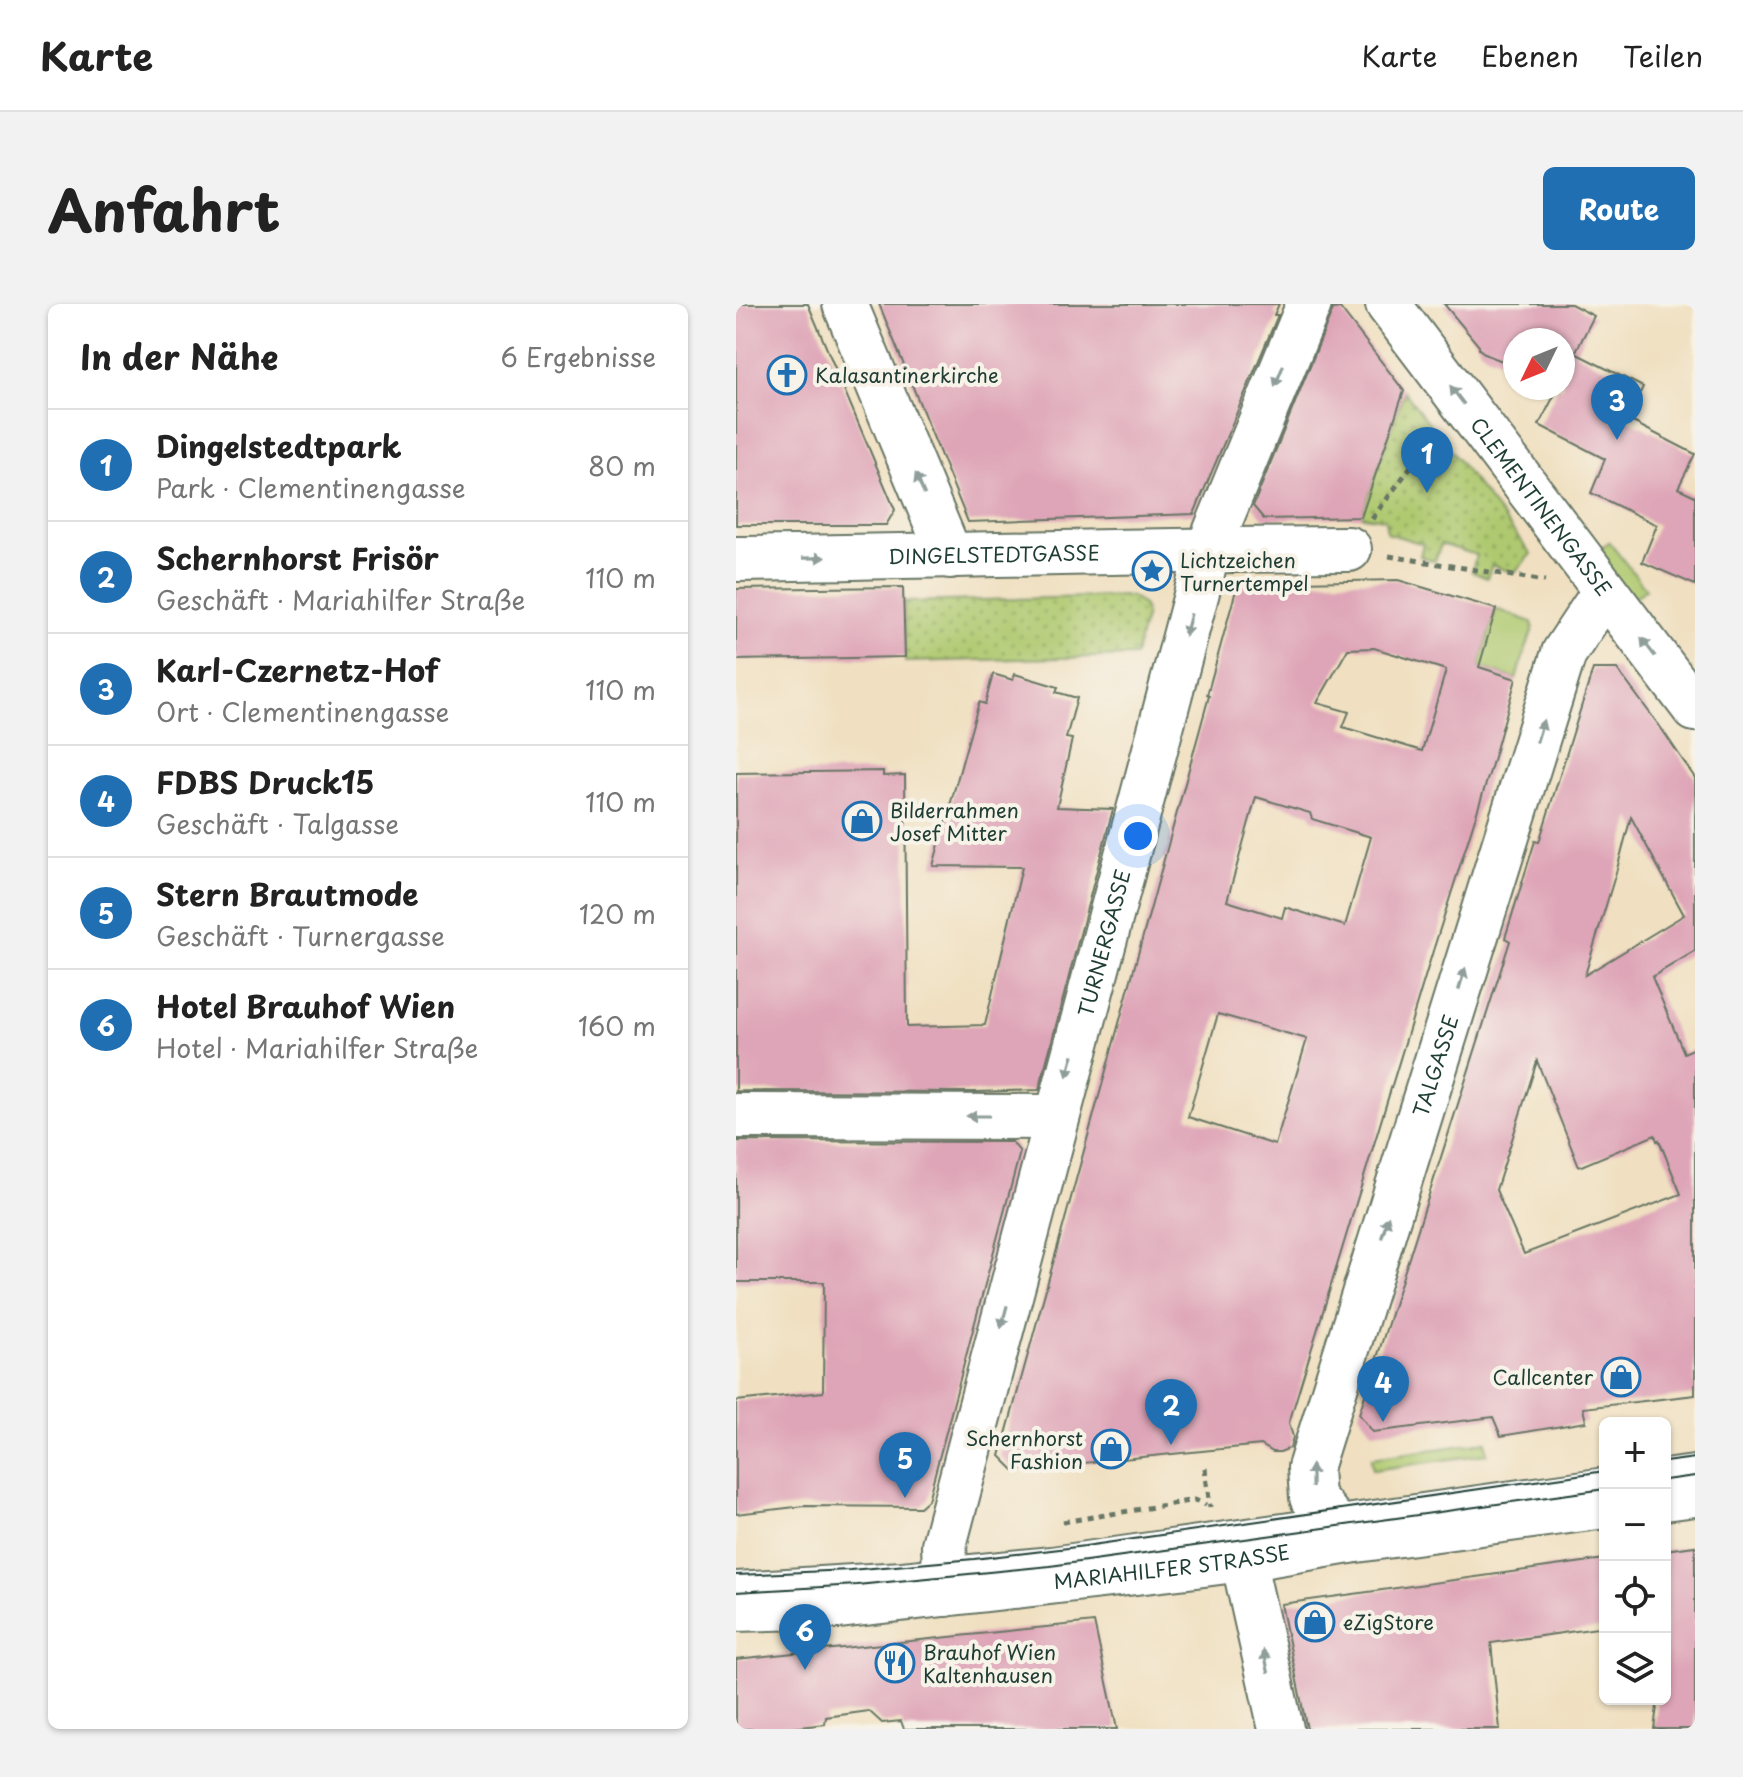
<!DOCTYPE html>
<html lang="de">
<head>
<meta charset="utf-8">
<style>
	:root { --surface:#fff; --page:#f2f2f2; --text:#222; --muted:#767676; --line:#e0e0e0; --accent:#1f6fb2 }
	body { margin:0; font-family:"Playpen Sans",sans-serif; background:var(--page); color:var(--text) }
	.controls { position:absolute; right:24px; bottom:24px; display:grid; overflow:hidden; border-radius:12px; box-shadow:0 2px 6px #0004 }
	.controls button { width:72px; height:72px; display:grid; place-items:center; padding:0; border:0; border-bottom:2px solid var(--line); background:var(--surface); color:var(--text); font:40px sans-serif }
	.compass { position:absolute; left:767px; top:24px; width:72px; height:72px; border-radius:50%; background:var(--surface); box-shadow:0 2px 6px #0004; rotate:227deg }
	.you { position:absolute; left:402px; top:532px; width:28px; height:28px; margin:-20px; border:6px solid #fff; border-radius:50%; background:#1a73e8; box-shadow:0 0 0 12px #1a73e833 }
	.badge { display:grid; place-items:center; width:52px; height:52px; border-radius:50%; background:var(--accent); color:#fff; font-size:26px; font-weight:700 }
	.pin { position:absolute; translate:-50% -66px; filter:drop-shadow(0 2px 4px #0008) }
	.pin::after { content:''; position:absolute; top:42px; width:28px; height:24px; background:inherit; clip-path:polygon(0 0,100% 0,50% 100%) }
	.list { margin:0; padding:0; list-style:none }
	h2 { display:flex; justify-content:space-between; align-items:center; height:104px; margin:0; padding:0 32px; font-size:34px }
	h2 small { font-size:26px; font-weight:400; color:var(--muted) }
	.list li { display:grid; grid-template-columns:52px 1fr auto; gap:24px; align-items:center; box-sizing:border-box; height:112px; padding:0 32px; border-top:2px solid var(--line) }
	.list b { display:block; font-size:30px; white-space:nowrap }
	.list p { margin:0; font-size:26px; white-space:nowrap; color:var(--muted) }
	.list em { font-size:26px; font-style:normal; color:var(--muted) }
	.icon { flex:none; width:44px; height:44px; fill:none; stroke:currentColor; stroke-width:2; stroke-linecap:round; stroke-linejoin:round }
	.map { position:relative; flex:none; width:959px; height:1425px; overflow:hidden; border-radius:12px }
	header { display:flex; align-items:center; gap:48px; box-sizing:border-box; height:112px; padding:0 40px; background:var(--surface); border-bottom:2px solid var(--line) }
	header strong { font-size:38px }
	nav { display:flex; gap:44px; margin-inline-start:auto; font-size:28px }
	.intro { display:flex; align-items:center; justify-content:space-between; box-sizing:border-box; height:192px; padding:0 48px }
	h1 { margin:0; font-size:56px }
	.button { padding:20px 36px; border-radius:12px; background:var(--accent); color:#fff; font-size:28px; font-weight:700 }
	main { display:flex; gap:48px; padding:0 48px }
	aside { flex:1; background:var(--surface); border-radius:12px; box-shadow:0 2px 6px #0004 }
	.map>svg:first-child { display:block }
	.green { fill:#afc96f; stroke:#678352; stroke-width:2 }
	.park { fill:url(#park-dots); stroke:#678352; stroke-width:2 }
	.building { fill:#dea4b7; fill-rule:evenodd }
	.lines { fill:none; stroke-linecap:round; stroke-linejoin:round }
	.lane-casing { stroke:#687665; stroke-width:26 }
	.street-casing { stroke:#687665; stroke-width:48 }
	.secondary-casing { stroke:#687665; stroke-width:48 }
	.path { stroke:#687665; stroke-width:5; stroke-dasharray:6 6; stroke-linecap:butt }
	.lane { stroke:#fff; stroke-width:22 }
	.street { stroke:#fff; stroke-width:44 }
	.secondary { stroke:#fff; stroke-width:44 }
	.tram { stroke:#1f3d34; stroke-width:2 }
	.oneway { fill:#8f9e9a }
	.labels { text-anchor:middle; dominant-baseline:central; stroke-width:8; stroke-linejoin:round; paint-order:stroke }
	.poi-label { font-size:20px; fill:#1f3d34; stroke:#f7f3e8; text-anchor:start }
	.street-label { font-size:20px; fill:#1f3d34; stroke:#f7f3e8 }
</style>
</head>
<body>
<header>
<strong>Karte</strong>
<nav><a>Karte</a><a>Ebenen</a><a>Teilen</a></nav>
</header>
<div class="intro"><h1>Anfahrt</h1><a class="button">Route</a></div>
<main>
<aside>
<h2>In der Nähe<small>6 Ergebnisse</small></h2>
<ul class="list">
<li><span class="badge">1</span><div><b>Dingelstedtpark</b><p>Park · Clementinengasse</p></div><em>80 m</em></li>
<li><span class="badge">2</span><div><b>Schernhorst Frisör</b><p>Geschäft · Mariahilfer Straße</p></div><em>110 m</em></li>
<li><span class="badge">3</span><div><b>Karl-Czernetz-Hof</b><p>Ort · Clementinengasse</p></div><em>110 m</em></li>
<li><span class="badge">4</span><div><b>FDBS Druck15</b><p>Geschäft · Talgasse</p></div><em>110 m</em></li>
<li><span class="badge">5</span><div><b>Stern Brautmode</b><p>Geschäft · Turnergasse</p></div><em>120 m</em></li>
<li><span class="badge">6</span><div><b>Hotel Brauhof Wien</b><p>Hotel · Mariahilfer Straße</p></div><em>160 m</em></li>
</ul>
</aside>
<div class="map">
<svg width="959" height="1425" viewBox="0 0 959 1425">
	<defs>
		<pattern id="park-dots" width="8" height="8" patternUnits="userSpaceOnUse" patternTransform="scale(2)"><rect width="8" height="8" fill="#afc96f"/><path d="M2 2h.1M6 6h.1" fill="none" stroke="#8ea45c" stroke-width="1.8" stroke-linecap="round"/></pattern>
	</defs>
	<rect width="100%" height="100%" fill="#f7f3e8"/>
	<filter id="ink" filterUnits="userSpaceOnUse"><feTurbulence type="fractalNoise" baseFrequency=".0125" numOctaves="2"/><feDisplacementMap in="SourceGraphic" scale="16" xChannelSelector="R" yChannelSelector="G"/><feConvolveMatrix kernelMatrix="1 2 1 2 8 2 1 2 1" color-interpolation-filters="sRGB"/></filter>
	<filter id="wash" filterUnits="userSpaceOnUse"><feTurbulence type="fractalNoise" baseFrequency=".006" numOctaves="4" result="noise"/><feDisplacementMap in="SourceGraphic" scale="32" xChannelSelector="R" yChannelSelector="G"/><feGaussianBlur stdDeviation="1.8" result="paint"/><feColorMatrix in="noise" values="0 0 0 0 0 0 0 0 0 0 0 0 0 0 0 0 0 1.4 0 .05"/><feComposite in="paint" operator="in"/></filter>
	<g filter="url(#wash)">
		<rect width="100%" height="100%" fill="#f0e0c1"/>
		<!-- green -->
		<g class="green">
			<path d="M873 238 910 285 897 295 855 253Z"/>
			<path d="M760 305 796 318 797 324 780 375 743 363Z"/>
			<path d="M750 1138 751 1150 637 1166 635 1154Z"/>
		</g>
		<!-- park -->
		<g class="park">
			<path d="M668 87 795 250 778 269 756 261 751 274 736 268 740 251 705 240 699 257 684 252 687 240 651 229 649 215 625 212Z"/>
			<path d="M394 292 407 301 410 310 399 352 169 358 168 298Z"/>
		</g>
		<g id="blocks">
			<!-- building -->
			<g class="building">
				<path d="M0 0H72L159 206 150 221H0Z"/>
				<path d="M143 0H543L538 11H542L458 210 232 218Z"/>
				<path d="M708 0H835L858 12 839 49 907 83 891 115 959 150 942 184 959 192V281L906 258 921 221 855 189 869 155 803 121 822 84H827V36H779V62L751 51 743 45V42Z"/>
				<path d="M604 4 668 87 625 213 528 215 517 202 597 5Z"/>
				<path d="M662 276 760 305 743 363 780 375 754 467 696 650 553 1119 557 1133 554 1144 544 1148H537L525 1141 278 1166 264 1152 473 392 471 391 500 286 508 279ZM638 344 710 366 686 447 607 423 613 408 581 399 612 345ZM520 493 574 509 576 515 635 533 609 622 549 603 546 614 491 597ZM482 710 571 735 539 841 452 813Z"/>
				<path d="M167 283 169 353 0 356V285Z"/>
				<path d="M857 365H881L925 424 959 474V647L916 673 948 749 959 744V1091L847 1104 850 1118 765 1132 757 1113 637 1128 623 1110 774 637 769 634 799 537 803 538ZM895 513 948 611 849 671 881 565ZM801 757 843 863 919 831 921 837 923 836 945 890 788 950 760 886Z"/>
				<path d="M257 370 277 376 279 370 322 383 320 388 341 394 330 434 336 435 321 503 377 505 303 786 239 788 0 787V469L147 467V472L169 471 171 723 249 721 286 563 197 562 243 398 249 400Z"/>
				<path d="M0 837 276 838 284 848 192 1196 184 1203 68 1202 0 1210V1097L87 1088 88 978H0Z"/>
				<path d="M959 1242V1425H918L922 1395H929V1246Z"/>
				<path d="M869 1255V1323L755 1339 764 1425H571L545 1300Z"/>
				<path d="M358 1318 381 1425H168L165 1417 146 1419 133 1407 90 1413 89 1420 48 1425H0V1355Z"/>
			</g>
		</g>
	</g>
	<g filter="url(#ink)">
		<use href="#blocks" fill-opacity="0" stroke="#687665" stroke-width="2"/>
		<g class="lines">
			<defs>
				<g id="lane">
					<path d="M929 1167 959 1163"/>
					<path d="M0 1279 166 1269 315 1254 869 1175"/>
				</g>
				<g id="street">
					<path d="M109 0 214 252"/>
					<path id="s1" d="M0 255C204 252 409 246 613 245"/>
					<path d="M0 812 320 813"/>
					<path id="s2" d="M613 1237 576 1193 574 1164 828 349 869 287"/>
					<path d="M507 1255 545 1425"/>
					<path id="s3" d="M210 1290 208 1241 472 246 573 0"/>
				</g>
				<g id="secondary">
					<path id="s4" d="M652 0 959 405"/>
					<path d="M929 1194 959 1190"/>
					<path id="s5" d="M0 1305 103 1302 452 1262 507 1255 613 1237 869 1202"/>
				</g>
			</defs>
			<!-- lane casing -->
			<use href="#lane" class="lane-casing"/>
			<!-- street casing -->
			<use href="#street" class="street-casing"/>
			<!-- secondary casing -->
			<use href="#secondary" class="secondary-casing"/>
			<!-- path -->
			<g class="path">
				<path d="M636 215 699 130"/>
				<path d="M653 252 809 277"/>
				<path d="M469 1164 474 1203"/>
				<path d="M327 1218 459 1196 470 1201"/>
			</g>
			<!-- lane -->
			<use href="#lane" class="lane"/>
			<!-- street -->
			<use href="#street" class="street"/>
			<!-- secondary -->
			<use href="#secondary" class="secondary"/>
			<!-- tram -->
			<g class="tram">
				<path d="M929 1158 959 1154"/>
				<path d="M929 1176 959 1172"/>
				<path d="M0 1271 114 1266 238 1255 349 1242 869 1167"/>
				<path d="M0 1288 121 1281 314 1262 869 1185"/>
			</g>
		</g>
		<!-- one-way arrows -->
		<defs><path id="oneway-solid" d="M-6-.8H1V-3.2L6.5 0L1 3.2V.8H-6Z" transform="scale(2)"/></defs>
		<g class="oneway">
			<use href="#oneway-solid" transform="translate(543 72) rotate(112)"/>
			<use href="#oneway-solid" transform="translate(721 91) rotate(-127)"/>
			<use href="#oneway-solid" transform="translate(184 180) rotate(-113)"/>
			<use href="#oneway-solid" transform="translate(78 254) rotate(-1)"/>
			<use href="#oneway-solid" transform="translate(452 321) rotate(105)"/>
			<use href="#oneway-solid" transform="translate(912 343) rotate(-127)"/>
			<use href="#oneway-solid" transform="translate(804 427) rotate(-73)"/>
			<use href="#oneway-solid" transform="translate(726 675) rotate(-73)"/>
			<use href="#oneway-solid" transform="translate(334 762) rotate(105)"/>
			<use href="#oneway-solid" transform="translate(242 812) rotate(-180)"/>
			<use href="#oneway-solid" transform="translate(649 923) rotate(-73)"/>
			<use href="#oneway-solid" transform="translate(268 1013) rotate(105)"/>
			<use href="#oneway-solid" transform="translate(576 1172) rotate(-91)"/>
			<use href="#oneway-solid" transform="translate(530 1357) rotate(-102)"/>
		</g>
	</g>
	<!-- icons -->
	<defs>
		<symbol id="church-ring" viewBox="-11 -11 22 22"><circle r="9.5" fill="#f7f3e8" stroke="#1f6fb2" stroke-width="1.5"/><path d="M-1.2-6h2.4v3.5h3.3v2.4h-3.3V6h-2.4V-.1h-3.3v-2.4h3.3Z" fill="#1f6fb2"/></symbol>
		<symbol id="sight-ring" viewBox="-11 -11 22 22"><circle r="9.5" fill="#f7f3e8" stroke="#1f6fb2" stroke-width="1.5"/><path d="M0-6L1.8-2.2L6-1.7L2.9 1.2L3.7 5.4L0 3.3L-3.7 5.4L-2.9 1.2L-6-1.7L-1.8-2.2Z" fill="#1f6fb2"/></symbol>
		<symbol id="shop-ring" viewBox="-11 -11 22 22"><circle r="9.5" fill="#f7f3e8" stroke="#1f6fb2" stroke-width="1.5"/><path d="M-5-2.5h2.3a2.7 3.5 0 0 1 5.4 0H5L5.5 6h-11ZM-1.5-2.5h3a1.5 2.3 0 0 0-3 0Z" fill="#1f6fb2"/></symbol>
		<symbol id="restaurant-ring" viewBox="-11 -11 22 22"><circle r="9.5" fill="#f7f3e8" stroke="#1f6fb2" stroke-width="1.5"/><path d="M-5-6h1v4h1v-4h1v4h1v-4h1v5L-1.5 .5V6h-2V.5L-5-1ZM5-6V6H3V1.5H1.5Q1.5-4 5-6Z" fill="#1f6fb2"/></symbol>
	</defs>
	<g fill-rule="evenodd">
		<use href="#church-ring" x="29" y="49" width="44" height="44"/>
		<use href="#sight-ring" x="394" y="245" width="44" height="44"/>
		<use href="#shop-ring" x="104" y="495" width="44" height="44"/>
		<use href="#shop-ring" x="863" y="1051" width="44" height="44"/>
		<use href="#shop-ring" x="353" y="1123" width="44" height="44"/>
		<use href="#shop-ring" x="557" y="1296" width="44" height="44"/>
		<use href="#restaurant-ring" x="137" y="1337" width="44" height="44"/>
	</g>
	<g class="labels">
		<!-- poi labels -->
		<g class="poi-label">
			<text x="79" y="71">Kalasantinerkirche</text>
			<text x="444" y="256">Lichtzeichen<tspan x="444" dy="23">Turnertempel</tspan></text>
			<text x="154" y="506">Bilderrahmen<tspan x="154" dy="23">Josef Mitter</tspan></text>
			<text x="857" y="1073" text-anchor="end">Callcenter</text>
			<text x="347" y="1134" text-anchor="end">Schernhorst<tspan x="347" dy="23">Fashion</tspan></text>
			<text x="607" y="1318">eZigStore</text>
			<text x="187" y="1348">Brauhof Wien<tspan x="187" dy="23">Kaltenhausen</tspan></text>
		</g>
		<!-- street labels -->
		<g class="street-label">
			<text stroke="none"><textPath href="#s4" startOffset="254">CLEMENTINENGASSE</textPath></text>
			<text stroke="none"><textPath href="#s1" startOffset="258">DINGELSTEDTGASSE</textPath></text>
			<text stroke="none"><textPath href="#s3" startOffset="672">TURNERGASSE</textPath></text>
			<text stroke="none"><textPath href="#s2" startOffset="508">TALGASSE</textPath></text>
			<text stroke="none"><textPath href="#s5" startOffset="438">MARIAHILFER STRASSE</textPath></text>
		</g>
	</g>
</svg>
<div class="controls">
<button>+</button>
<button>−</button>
<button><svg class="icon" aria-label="locate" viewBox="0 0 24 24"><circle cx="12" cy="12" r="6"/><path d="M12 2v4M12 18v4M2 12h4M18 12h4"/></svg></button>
<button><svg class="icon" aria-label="layers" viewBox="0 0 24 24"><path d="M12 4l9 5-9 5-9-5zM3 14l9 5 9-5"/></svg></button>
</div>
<svg class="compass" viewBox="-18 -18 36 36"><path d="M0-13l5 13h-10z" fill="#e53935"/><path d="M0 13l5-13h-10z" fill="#767676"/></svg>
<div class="you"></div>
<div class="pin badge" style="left:691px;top:189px">1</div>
<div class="pin badge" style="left:435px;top:1141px">2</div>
<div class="pin badge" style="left:881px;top:136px">3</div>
<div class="pin badge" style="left:647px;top:1118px">4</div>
<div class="pin badge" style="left:169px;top:1194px">5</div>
<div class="pin badge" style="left:69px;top:1366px">6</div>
</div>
</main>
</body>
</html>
